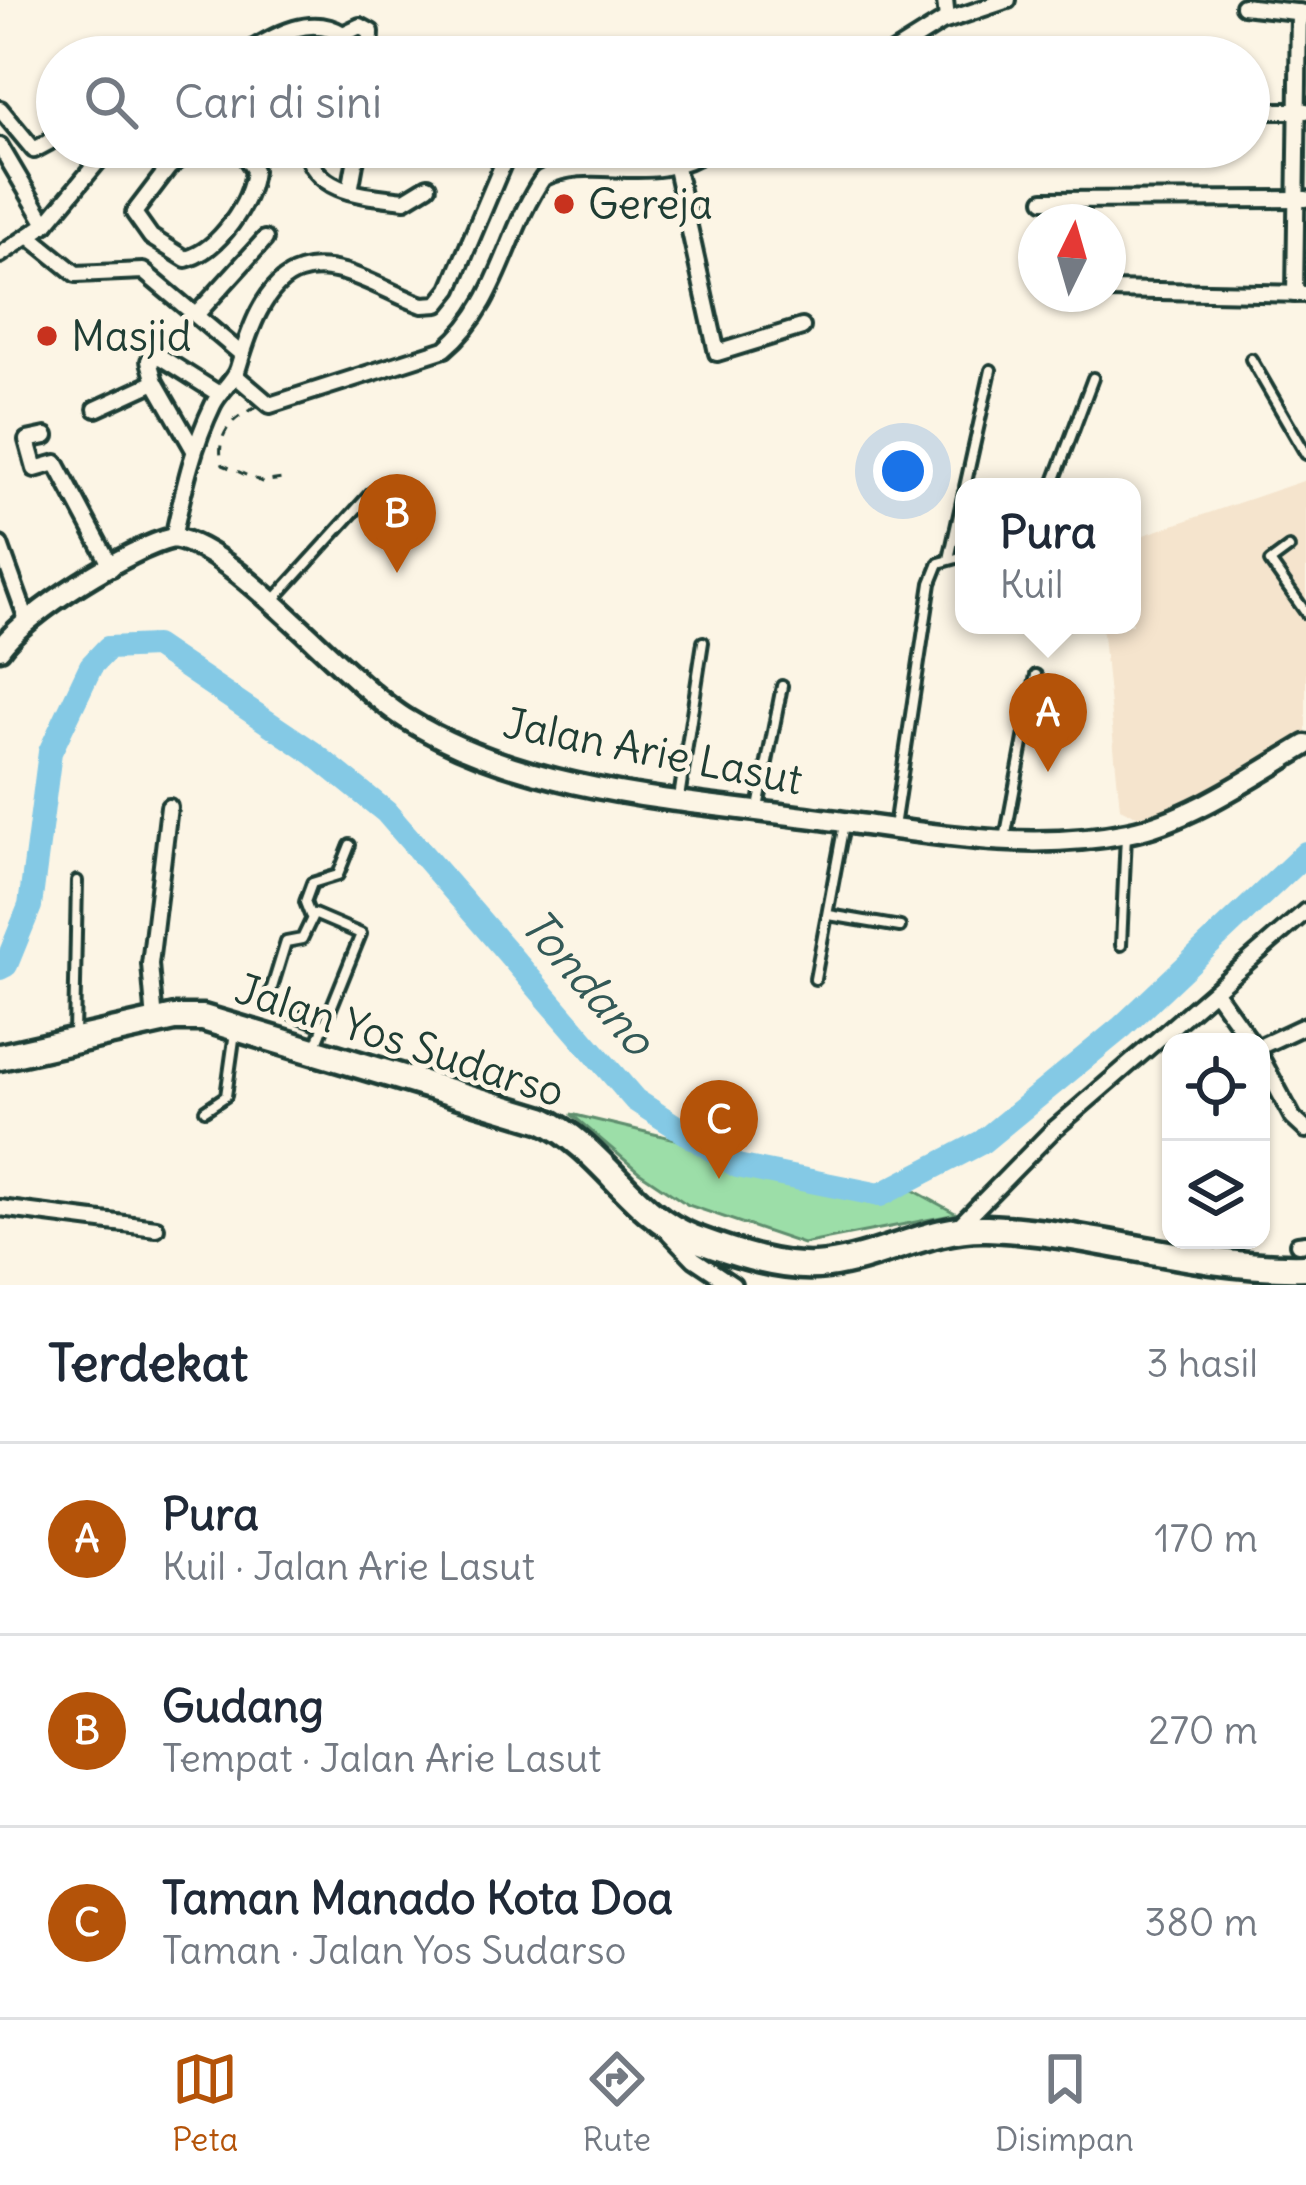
<!DOCTYPE html>
<html lang="id">
<head>
<meta charset="utf-8">
<style>
	:root { --surface:#fff; --page:#f2f2f3; --text:#1f2937; --muted:#747a83; --line:#e0e1e3; --accent:#b45309 }
	body { margin:0; font-family:Delius,sans-serif; background:var(--page); color:var(--text) }
	.controls { position:absolute; right:36px; bottom:36px; display:grid; overflow:hidden; border-radius:24px; box-shadow:0 3px 9px #0004 }
	.controls button { width:108px; height:108px; display:grid; place-items:center; padding:0; border:0; border-bottom:3px solid var(--line); background:var(--surface); color:var(--text); font:60px sans-serif }
	.compass { position:absolute; left:1018px; top:204px; width:108px; height:108px; border-radius:50%; background:var(--surface); box-shadow:0 3px 9px #0004; rotate:5deg }
	.you { position:absolute; left:903px; top:471px; width:42px; height:42px; margin:-30px; border:9px solid #fff; border-radius:50%; background:#1a73e8; box-shadow:0 0 0 18px #1a73e833 }
	.badge { display:grid; place-items:center; width:78px; height:78px; border-radius:50%; background:var(--accent); color:#fff; font-size:39px; font-weight:700 }
	.pin { position:absolute; translate:-50% -99px; filter:drop-shadow(0 3px 6px #0008) }
	.pin::after { content:''; position:absolute; top:63px; width:42px; height:36px; background:inherit; clip-path:polygon(0 0,100% 0,50% 100%) }
	.popup { position:absolute; left:955px; top:478px; width:186px; height:156px; box-sizing:border-box; display:grid; place-content:center; border-radius:24px; background:var(--surface); filter:drop-shadow(0 3px 9px #0005); font-size:39px; white-space:nowrap; color:var(--muted) }
	.popup b { font-size:45px; color:var(--text) }
	.popup::after { content:''; position:absolute; left:50%; top:100%; margin-left:-24px; border:24px solid transparent; border-top-color:var(--surface) }
	.list { margin:0; padding:0; list-style:none }
	h2 { display:flex; justify-content:space-between; align-items:center; height:156px; margin:0; padding:0 48px; font-size:51px }
	h2 small { font-size:39px; font-weight:400; color:var(--muted) }
	.list li { display:grid; grid-template-columns:78px 1fr auto; gap:36px; align-items:center; box-sizing:border-box; height:192px; padding:0 48px; border-top:3px solid var(--line) }
	.list b { display:block; font-size:45px; white-space:nowrap }
	.list p { margin:0; font-size:39px; white-space:nowrap; color:var(--muted) }
	.list em { font-size:39px; font-style:normal; color:var(--muted) }
	.icon { flex:none; width:66px; height:66px; fill:none; stroke:currentColor; stroke-width:2; stroke-linecap:round; stroke-linejoin:round }
	.map { position:relative; flex:none; width:1306px; height:1285px; overflow:hidden }
	.search { position:absolute; background:var(--surface); box-shadow:0 3px 9px #0004; left:36px; right:36px; top:36px; height:132px; display:flex; align-items:center; gap:30px; box-sizing:border-box; padding:0 42px; border-radius:66px; color:var(--muted); font-size:45px }
	.sheet { height:732px; background:var(--surface) }
	nav { display:flex; justify-content:space-around; align-items:center; box-sizing:border-box; height:168px; border-top:3px solid var(--line); background:var(--surface); font-size:33px; color:var(--muted) }
	nav a { display:grid; justify-items:center; gap:6px }
	nav .on { color:var(--accent) }
	.map>svg:first-child { display:block }
	.built { fill:#f5e4cd }
	.green { fill:#9cdea8; stroke:#5e8e6e; stroke-width:3 }
	.lines { fill:none; stroke-linecap:round; stroke-linejoin:round }
	.river { stroke:#84c9e5; stroke-width:24 }
	.service-casing { stroke:#1f3d34; stroke-width:16 }
	.minor-casing { stroke:#1f3d34; stroke-width:22 }
	.secondary-casing { stroke:#1f3d34; stroke-width:27 }
	.trunk-casing { stroke:#1f3d34; stroke-width:33 }
	.path { stroke:#1f3d34; stroke-width:3; stroke-dasharray:9 9; stroke-linecap:butt }
	.service { stroke:#fcf5e5; stroke-width:8 }
	.minor { stroke:#fcf5e5; stroke-width:14 }
	.secondary { stroke:#fcf5e5; stroke-width:18 }
	.trunk { stroke:#fcf5e5; stroke-width:24 }
	.poi-dot { fill:#c8321e; stroke:#fcf5e5; stroke-width:4.5 }
	.labels { text-anchor:middle; dominant-baseline:central; stroke-width:10; stroke-linejoin:round; paint-order:stroke }
	.poi-label { font-size:42px; fill:#1f3d34; stroke:#fcf5e5; text-anchor:start }
	.street-label { font-size:42px; fill:#1f3d34; stroke:#fcf5e5 }
	.water-label { font-size:45px; font-style:italic; fill:#335957; stroke:#fcf5e5 }
</style>
</head>
<body>
<div class="map">
<svg width="1306" height="1285" viewBox="0 0 1306 1285">
	<rect width="100%" height="100%" fill="#fcf5e5"/>
	<filter id="ink" filterUnits="userSpaceOnUse"><feTurbulence type="fractalNoise" baseFrequency=".00833" numOctaves="2"/><feDisplacementMap in="SourceGraphic" scale="24" xChannelSelector="R" yChannelSelector="G"/><feConvolveMatrix kernelMatrix="1 2 1 2 8 2 1 2 1" color-interpolation-filters="sRGB"/></filter>
	<g filter="url(#ink)">
		<!-- built -->
		<path class="built" d="M1306 480V735L1153 824 1120 808 1102 625H1132V539Z"/>
		<!-- green -->
		<path class="green" d="M571 1114 679 1140 826 1190 871 1196 913 1190 957 1214 803 1244 688 1205 639 1172Z"/>
		<g class="lines">
			<!-- river -->
			<path class="river" d="M0 968 6 965 30 906 50 752 91 666 108 648 155 646 313 753 386 812 635 1100 737 1166 880 1195 982 1142 1122 1027 1306 853"/>
			<defs>
				<g id="service">
					<path d="M1251 359 1306 454"/>
					<path d="M965 487 991 370"/>
					<path d="M1052 487 1093 378"/>
					<path d="M1289 548 1270 562 1306 613"/>
					<path d="M949 559 964 492"/>
					<path d="M272 602 371 493"/>
					<path d="M679 798 703 642"/>
					<path d="M758 808 782 686"/>
					<path d="M894 827 931 583 939 563 964 556"/>
					<path d="M1005 839 1036 675"/>
					<path d="M310 915 305 902 312 883 338 875 350 845"/>
					<path d="M829 915 900 927"/>
					<path d="M1121 945 1126 835"/>
					<path d="M815 979 844 824"/>
					<path d="M74 1035 77 881"/>
					<path d="M315 1048 361 934 314 914 302 939 286 942 267 1004 323 1026"/>
					<path d="M205 1110 226 1096 235 1032"/>
				</g>
				<g id="minor">
					<path d="M945 0 947 20"/>
					<path d="M1243 6 1304 13"/>
					<path d="M110 46 118 57"/>
					<path d="M138 57 153 52 188 57"/>
					<path d="M239 57C270 39 308 12 343 34"/>
					<path d="M323 57 343 34 360 26 371 32 370 57"/>
					<path d="M886 57 942 22 1008 0"/>
					<path d="M0 109 34 150 49 142 57 130"/>
					<path d="M1249 111H1306"/>
					<path d="M0 146 46 224"/>
					<path d="M197 147 169 167 134 213 151 237 186 259C219 250 251 203 254 170L239 147"/>
					<path d="M305 147C315 194 363 195 405 200L428 186"/>
					<path d="M676 168 717 353 802 327"/>
					<path d="M350 191 358 147"/>
					<path d="M1044 200 1306 199"/>
					<path d="M29 236 76 274 143 271 239 352"/>
					<path d="M0 255 46 224 110 147"/>
					<path d="M1108 290 1306 294"/>
					<path d="M1295 294 1299 12"/>
					<path d="M196 315 265 239"/>
					<path d="M236 376 270 405 445 349C500 303 505 233 543 178 597 151 651 191 713 147"/>
					<path d="M96 409 155 382"/>
					<path d="M46 436 27 440 35 469 56 463 112 568"/>
					<path d="M194 450 155 382 149 361 159 356 219 394"/>
					<path d="M173 538C183 493 192 448 213 405 219 392 235 380 238 368 247 338 263 282 300 271 340 258 386 293 423 305L438 304 450 289 510 147"/>
					<path d="M0 545 27 620"/>
					<path d="M1216 993 1251 1042"/>
					<path d="M155 1022 150 964 169 807"/>
					<path d="M1261 1046 1306 1025"/>
					<path d="M1261 1058 1293 1118 1306 1130"/>
					<path d="M0 1208 156 1228"/>
					<path d="M955 1230 1052 1131 1306 911"/>
					<path d="M670 1234 694 1259 733 1285"/>
					<path d="M1298 1244 1306 1243"/>
				</g>
				<path id="secondary" d="M0 649C25 613 131 547 173 538 236 547 342 680 408 720 530 795 690 801 829 820 928 833 1027 853 1127 833 1189 821 1252 777 1306 745"/>
				<path id="trunk" d="M0 1057 175 1018H203L543 1120C603 1148 632 1215 693 1238 733 1253 784 1271 827 1265 882 1258 932 1226 987 1228 1095 1232 1198 1270 1306 1267"/>
			</defs>
			<!-- service casing -->
			<use href="#service" class="service-casing"/>
			<!-- minor casing -->
			<use href="#minor" class="minor-casing"/>
			<!-- secondary casing -->
			<use href="#secondary" class="secondary-casing"/>
			<!-- trunk casing -->
			<use href="#trunk" class="trunk-casing"/>
			<!-- path -->
			<path class="path" d="M256 408C231 416 214 439 223 465L262 482 288 478"/>
			<!-- service -->
			<use href="#service" class="service"/>
			<!-- minor -->
			<use href="#minor" class="minor"/>
			<!-- secondary -->
			<use href="#secondary" class="secondary"/>
			<!-- trunk -->
			<use href="#trunk" class="trunk"/>
		</g>
	</g>
	<!-- markers -->
	<g class="poi-dot">
		<circle cx="564" cy="204" r="12"/>
		<circle cx="47" cy="336" r="12"/>
	</g>
	<g class="labels">
		<!-- poi labels -->
		<g class="poi-label">
			<text x="588" y="204">Gereja</text>
			<text x="71" y="336">Masjid</text>
		</g>
		<!-- street labels -->
		<g class="street-label">
			<text transform="translate(653 751) rotate(11)">Jalan Arie Lasut</text>
			<text transform="translate(400 1040) rotate(18)">Jalan Yos Sudarso</text>
		</g>
		<!-- water labels -->
		<g class="water-label">
			<text transform="translate(588 982) rotate(49)">Tondano</text>
		</g>
	</g>
</svg>
<div class="controls">
<button><svg class="icon" aria-label="locate" viewBox="0 0 24 24"><circle cx="12" cy="12" r="6"/><path d="M12 2v4M12 18v4M2 12h4M18 12h4"/></svg></button>
<button><svg class="icon" aria-label="layers" viewBox="0 0 24 24"><path d="M12 4l9 5-9 5-9-5zM3 14l9 5 9-5"/></svg></button>
</div>
<svg class="compass" viewBox="-18 -18 36 36"><path d="M0-13l5 13h-10z" fill="#e53935"/><path d="M0 13l5-13h-10z" fill="#747a83"/></svg>
<div class="you"></div>
<div class="pin badge" style="left:1048px;top:772px">A</div>
<div class="popup"><b>Pura</b>Kuil</div>
<div class="pin badge" style="left:397px;top:573px">B</div>
<div class="pin badge" style="left:719px;top:1179px">C</div>
<div class="search"><svg class="icon" aria-label="search" viewBox="0 0 24 24"><circle cx="10" cy="10" r="6"/><path d="M15 15l6 6"/></svg>Cari di sini</div>
</div>
<section class="sheet">
<h2>Terdekat<small>3 hasil</small></h2>
<ul class="list">
<li><span class="badge">A</span><div><b>Pura</b><p>Kuil · Jalan Arie Lasut</p></div><em>170 m</em></li>
<li><span class="badge">B</span><div><b>Gudang</b><p>Tempat · Jalan Arie Lasut</p></div><em>270 m</em></li>
<li><span class="badge">C</span><div><b>Taman Manado Kota Doa</b><p>Taman · Jalan Yos Sudarso</p></div><em>380 m</em></li>
</ul>
</section>
<nav>
<a class="on"><svg class="icon" aria-label="map" viewBox="0 0 24 24"><path d="M3 6l6-2 6 2 6-2v14l-6 2-6-2-6 2zM9 4v14M15 6v14"/></svg>Peta</a>
<a><svg class="icon" aria-label="directions" viewBox="0 0 24 24"><path d="M12 3l9 9-9 9-9-9zM9 14v-3h6M13 9l2 2-2 2"/></svg>Rute</a>
<a><svg class="icon" aria-label="saved" viewBox="0 0 24 24"><path d="M7 4h10v16l-5-4-5 4z"/></svg>Disimpan</a>
</nav>
</body>
</html>
